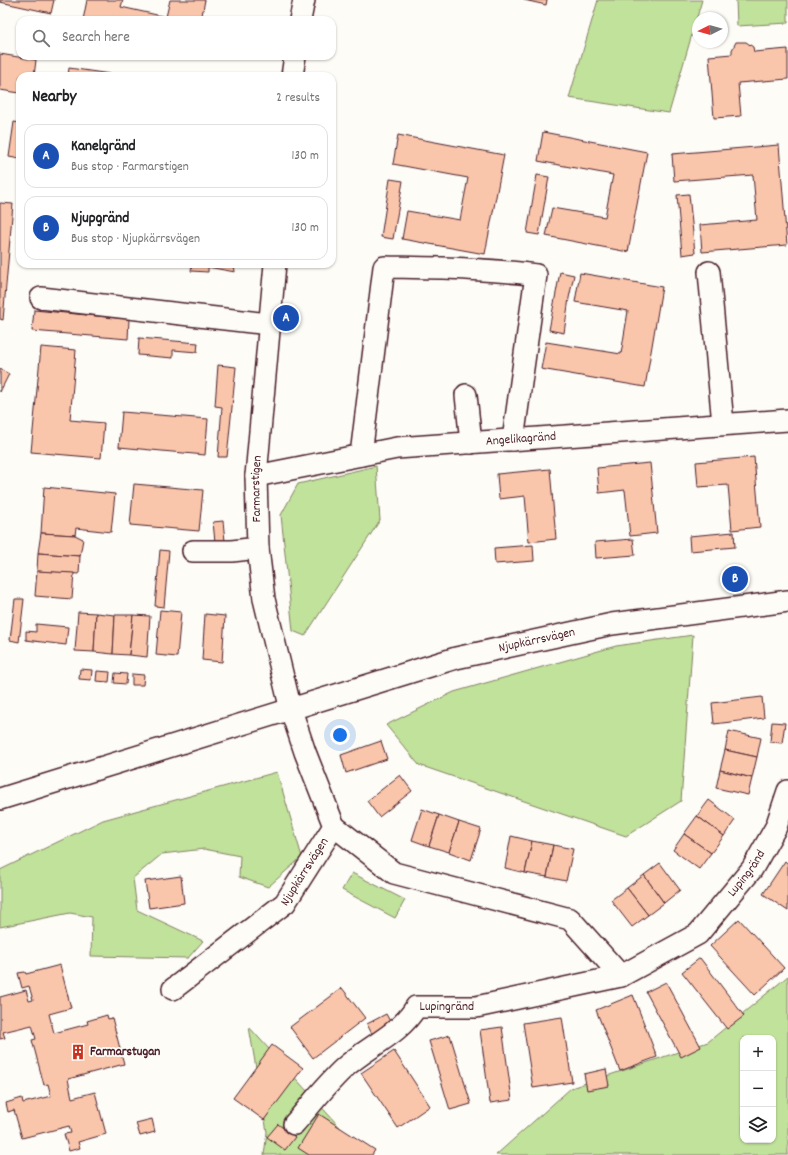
<!DOCTYPE html>
<html lang="en">
<head>
<meta charset="utf-8">
<style>
	:root { --surface:#fff; --page:#f2f2f2; --text:#202124; --muted:#757577; --line:#e0e0e0; --accent:#b45309 }
	body { margin:0; font-family:Dekko,sans-serif; background:var(--page); color:var(--text) }
	.controls { position:absolute; right:12px; bottom:12px; display:grid; overflow:hidden; border-radius:8px; box-shadow:0 1px 3px #0004 }
	.controls button { width:36px; height:36px; display:grid; place-items:center; padding:0; border:0; border-bottom:1px solid var(--line); background:var(--surface); color:var(--text); font:20px sans-serif }
	.compass { position:absolute; left:692px; top:12px; width:36px; height:36px; border-radius:50%; background:var(--surface); box-shadow:0 1px 3px #0004; rotate:265deg }
	.you { position:absolute; left:340px; top:735px; width:14px; height:14px; margin:-10px; border:3px solid #fff; border-radius:50%; background:#1a73e8; box-shadow:0 0 0 6px #1a73e833 }
	.badge { display:grid; place-items:center; width:26px; height:26px; border-radius:50%; background:var(--accent); color:#fff; font-size:13px; font-weight:700 }
	.pin { position:absolute; translate:-50% -50%; border:2px solid #fff; box-shadow:0 1px 4px #0006 }
	.list { margin:0; padding:0; list-style:none }
	h2 { display:flex; justify-content:space-between; align-items:center; height:52px; margin:0; padding:0 16px; font-size:17px }
	h2 small { font-size:13px; font-weight:400; color:var(--muted) }
	.list li { display:grid; grid-template-columns:26px 1fr auto; gap:12px; align-items:center; box-sizing:border-box; height:64px; margin:0 8px 8px; padding:0 8px; border:1px solid var(--line); border-radius:12px }
	.list b { display:block; font-size:15px; white-space:nowrap }
	.list p { margin:0; font-size:13px; white-space:nowrap; color:var(--muted) }
	.list em { font-size:13px; font-style:normal; color:var(--muted) }
	.icon { flex:none; width:22px; height:22px; fill:none; stroke:currentColor; stroke-width:2; stroke-linecap:round; stroke-linejoin:round }
	.map { position:relative; flex:none; width:788px; height:1155px; overflow:hidden }
	.search { position:absolute; background:var(--surface); box-shadow:0 1px 3px #0004; left:16px; top:16px; width:320px; height:44px; display:flex; align-items:center; gap:10px; box-sizing:border-box; padding:0 14px; border-radius:12px; color:var(--muted); font-size:15px }
	.panel { position:absolute; background:var(--surface); box-shadow:0 1px 3px #0004; left:16px; top:72px; width:320px; height:196px; border-radius:12px }
	.map>svg:first-child { display:block }
	.green { fill:#c0e29b; stroke:#858063; fill-rule:evenodd }
	.building { fill:#fac6ab; stroke:#4a1f2b }
	.lines { fill:none; stroke-linecap:round; stroke-linejoin:round }
	.minor-casing { stroke:#4a1f2b; stroke-width:24 }
	.minor { stroke:#fdfcf7; stroke-width:21 }
	.labels { text-anchor:middle; dominant-baseline:central; stroke-width:3.5; stroke-linejoin:round; paint-order:stroke }
	.street-label { font-size:13px; fill:#4a1f2b; stroke:#fdfcf7 }
	.poi-label { font-size:13px; font-weight:bold; fill:#4a1f2b; stroke:#fdfcf7; text-anchor:start }
</style>
</head>
<body>
<div class="map">
<svg width="788" height="1155" viewBox="0 0 788 1155">
	<rect width="100%" height="100%" fill="#fdfcf7"/>
	<filter id="ink" filterUnits="userSpaceOnUse"><feTurbulence type="fractalNoise" baseFrequency=".025" numOctaves="2"/><feDisplacementMap in="SourceGraphic" scale="8" xChannelSelector="R" yChannelSelector="G"/><feConvolveMatrix kernelMatrix="1 2 1 2 8 2 1 2 1" color-interpolation-filters="sRGB"/></filter>
	<g filter="url(#ink)">
		<!-- green -->
		<g class="green">
			<path d="M598 0H702L669 113 569 98Z"/>
			<path d="M736 0H788V23L737 26Z"/>
			<path d="M376 466 380 520 305 636 293 631 281 515 298 484Z"/>
			<path d="M693 635 681 801 626 836 419 765 386 725 454 692 616 646Z"/>
			<path d="M277 772 302 857 268 887 239 877 240 856 204 849 162 854 133 878 137 910 203 941 188 958 91 956 92 917 70 913 0 927V870L103 820Z"/>
			<path d="M352 873 405 900 395 918 342 890Z"/>
			<path d="M788 976V1155H496L571 1088 708 1042ZM743 1038H773V1140H743Z"/>
			<path d="M249 1027 365 1155H264L267 1132Z"/>
		</g>
		<!-- building -->
		<g class="building">
			<path d="M0 0H54L51 13 0 2Z"/>
			<path d="M87 0H123L121 7 166 17 170 0H205L201 20H83Z"/>
			<path d="M524 0H547L546 5Z"/>
			<path d="M736 42H746L753 47 754 52 788 49V79L738 83 741 116 714 118 709 56 732 54V50Z"/>
			<path d="M0 54 36 60 34 76H20V93L0 90Z"/>
			<path d="M69 68 124 76H68Z"/>
			<path d="M14 122 20 123V159L9 157Z"/>
			<path d="M543 132 647 152 628 252 546 236 552 208 605 217 613 175 538 161Z"/>
			<path d="M398 135 504 155 485 254 402 239 407 211 460 220 468 178 393 164Z"/>
			<path d="M779 145 787 245 702 252 700 225 757 220 753 175 674 181 672 154Z"/>
			<path d="M537 175 549 177 539 235 527 233Z"/>
			<path d="M390 179 403 181 393 239 381 237Z"/>
			<path d="M689 194 695 253 682 255 677 195Z"/>
			<path d="M0 203 13 204 3 320 0 319Z"/>
			<path d="M192 264H234L235 272 208 267V272L191 271Z"/>
			<path d="M560 272 574 275 569 298 564 333 549 330Z"/>
			<path d="M580 273 662 287 645 387 541 369 546 342 621 354 628 311 575 302Z"/>
			<path d="M34 310 129 319 128 339 32 331Z"/>
			<path d="M139 338 198 343 197 352 173 350V358L138 355Z"/>
			<path d="M41 347 76 350 70 420 104 423 101 458 31 452Z"/>
			<path d="M218 365 236 367 227 457H218L222 407 215 406Z"/>
			<path d="M0 369 9 374 0 392Z"/>
			<path d="M122 412 208 419 205 455 119 447Z"/>
			<path d="M754 457 760 527 732 530 728 485 698 487 696 462Z"/>
			<path d="M650 463 657 533 630 536 625 490 599 493 597 468Z"/>
			<path d="M550 469 556 539 529 542 525 496 499 499 497 474Z"/>
			<path d="M134 484 203 490 199 531 130 525Z"/>
			<path d="M44 487 115 494 111 532 76 528 75 535 41 533Z"/>
			<path d="M223 521 225 541 215 542 213 522Z"/>
			<path d="M734 532 735 547 690 551 689 536Z"/>
			<path d="M41 533 75 535 83 539 80 556 38 553Z"/>
			<path d="M633 539 635 555 596 558 595 542Z"/>
			<path d="M533 545 534 561 495 564 494 548Z"/>
			<path d="M160 550 169 551 164 607 155 606Z"/>
			<path d="M38 553 80 556 79 574 37 571Z"/>
			<path d="M37 571 74 573 72 599 35 596Z"/>
			<path d="M15 599H24L19 642 10 640Z"/>
			<path d="M160 610 181 612 177 657 156 655Z"/>
			<path d="M78 612 96 613 94 652 75 651Z"/>
			<path d="M96 613 115 615 113 654 94 652Z"/>
			<path d="M205 614 225 616 222 662 202 660Z"/>
			<path d="M115 615H133L129 655 113 654Z"/>
			<path d="M133 615 150 616 147 657 129 655Z"/>
			<path d="M36 624 68 627 66 645 26 640V631L36 632Z"/>
			<path d="M80 669 92 670 91 680 79 679Z"/>
			<path d="M97 671 110 672 109 682 96 681Z"/>
			<path d="M115 673 127 674 126 684 114 683Z"/>
			<path d="M132 674 144 675 143 685H132Z"/>
			<path d="M762 697 764 718 714 724 712 703Z"/>
			<path d="M772 722 785 723 782 743 770 742Z"/>
			<path d="M729 731 761 738 757 757 725 750Z"/>
			<path d="M381 741 387 759 346 773 341 755Z"/>
			<path d="M725 750 757 757 752 778 720 770Z"/>
			<path d="M720 770 752 778 748 795 716 788Z"/>
			<path d="M400 775 412 791 379 817 367 801Z"/>
			<path d="M709 800 735 820 724 836 697 816Z"/>
			<path d="M422 809 439 815 429 846 412 840Z"/>
			<path d="M439 815 459 822 449 852 429 846Z"/>
			<path d="M697 816 724 836 711 853 684 834Z"/>
			<path d="M459 822 481 829 471 860 449 852Z"/>
			<path d="M684 834 711 853 699 869 673 850Z"/>
			<path d="M511 836 532 841 525 873 505 868Z"/>
			<path d="M532 841 553 845 547 877 525 873Z"/>
			<path d="M553 845 573 849 566 881 547 877Z"/>
			<path d="M785 861 788 864V911L763 894Z"/>
			<path d="M660 863 680 890 664 903 644 875Z"/>
			<path d="M644 875 664 903 648 915 627 888Z"/>
			<path d="M181 876 184 903 149 908 145 881Z"/>
			<path d="M627 888 648 915 632 927 611 900Z"/>
			<path d="M739 919 784 968 755 995 710 946Z"/>
			<path d="M700 958 744 1016 727 1029 682 972Z"/>
			<path d="M60 965 71 1008 49 1014 54 1033 88 1024 87 1021 107 1015 108 1019 112 1018 124 1064 68 1079 72 1098 95 1092 106 1134 78 1142 80 1148 69 1151 64 1134 71 1133 69 1126 22 1138 14 1110 8 1112 6 1103 22 1098 23 1103 51 1096 48 1084 44 1085 32 1040 36 1039 32 1025 3 1032 5 1038 0 1039V997L26 990 29 1001 33 1000 29 986 22 988 18 973 25 972 26 974Z"/>
			<path d="M666 982 701 1047 681 1057 646 992Z"/>
			<path d="M342 988 365 1018 313 1058 290 1027Z"/>
			<path d="M633 995 657 1057 620 1071 596 1010Z"/>
			<path d="M386 1014 393 1027 374 1038 367 1024Z"/>
			<path d="M562 1017 572 1082 533 1088 523 1023Z"/>
			<path d="M502 1027 512 1100 490 1103 480 1030Z"/>
			<path d="M450 1035 471 1104 450 1110 429 1041Z"/>
			<path d="M272 1045 303 1068 264 1120 233 1098Z"/>
			<path d="M394 1051 430 1106 398 1128 361 1073Z"/>
			<path d="M606 1069 609 1086 587 1090 584 1074Z"/>
			<path d="M319 1114 375 1150 372 1155H309L298 1148Z"/>
			<path d="M152 1119 155 1132 140 1136 136 1123Z"/>
			<path d="M278 1124 295 1137 285 1150 267 1137Z"/>
		</g>
		<g class="lines">
			<defs>
				<g id="minor">
					<path d="M300 20 304 0"/>
					<path d="M292 76 295 56"/>
					<path d="M709 272 723 424"/>
					<path d="M41 298 269 324"/>
					<path d="M466 395 471 443"/>
					<path d="M361 455 384 267C435 268 486 268 536 275L513 440"/>
					<path id="s1" d="M256 476 397 448 788 420"/>
					<path d="M193 551H232L258 548"/>
					<path id="s2" d="M0 799 456 658 612 624 788 601"/>
					<path d="M334 826 394 873 570 919 621 976"/>
					<path id="s3" d="M173 989 285 903 334 826 305 752 291 710 264 599 258 548 256 476 275 264"/>
					<path id="s4" d="M294 1124C310 1106 325 1086 343 1069 366 1047 400 1035 416 1007H476L621 976 698 934 752 869 776 827 788 791"/>
				</g>
			</defs>
			<!-- minor casing -->
			<use href="#minor" class="minor-casing"/>
			<!-- minor -->
			<use href="#minor" class="minor"/>
		</g>
	</g>
	<!-- icons -->
	<defs>
		<symbol id="building-bare" viewBox="-9 -9 18 18"><path d="M-4-6H4V6H1V3H-1V6H-4ZM-2.5-4.3h1.7v1.8h-1.7ZM.8-4.3h1.7v1.8H.8ZM-2.5-1h1.7V.8h-1.7ZM.8-1h1.7V.8H.8Z" fill="#c8321e" stroke="#fdfcf7" stroke-width="2.5" paint-order="stroke"/></symbol>
	</defs>
	<g fill-rule="evenodd">
		<use href="#building-bare" x="67" y="1041" width="22" height="22"/>
	</g>
	<g class="labels">
		<!-- street labels -->
		<g class="street-label">
			<text stroke="none"><textPath href="#s1" startOffset="268">Angelikagränd</textPath></text>
			<text stroke="none"><textPath href="#s3" startOffset="581">Farmarstigen</textPath></text>
			<text stroke="none"><textPath href="#s2" startOffset="560">Njupkärrsvägen</textPath></text>
			<text stroke="none"><textPath href="#s3" startOffset="178">Njupkärrsvägen</textPath></text>
			<text stroke="none"><textPath href="#s4" startOffset="544">Lupingränd</textPath></text>
			<text stroke="none"><textPath href="#s4" startOffset="201">Lupingränd</textPath></text>
		</g>
		<!-- poi labels -->
		<g class="poi-label">
			<text x="90" y="1052">Farmarstugan</text>
		</g>
	</g>
</svg>
<div class="controls">
<button>+</button>
<button>−</button>
<button><svg class="icon" aria-label="layers" viewBox="0 0 24 24"><path d="M12 4l9 5-9 5-9-5zM3 14l9 5 9-5"/></svg></button>
</div>
<svg class="compass" viewBox="-18 -18 36 36"><path d="M0-13l5 13h-10z" fill="#e53935"/><path d="M0 13l5-13h-10z" fill="#757577"/></svg>
<div class="you"></div>
<div class="pin badge" style="left:286px;top:318px;background:#1a4fb4">A</div>
<div class="pin badge" style="left:735px;top:579px;background:#1a4fb4">B</div>
<div class="search"><svg class="icon" aria-label="search" viewBox="0 0 24 24"><circle cx="10" cy="10" r="6"/><path d="M15 15l6 6"/></svg>Search here</div>
<section class="panel">
<h2>Nearby<small>2 results</small></h2>
<ul class="list">
<li><span class="badge" style="background:#1a4fb4">A</span><div><b>Kanelgränd</b><p>Bus stop · Farmarstigen</p></div><em>130 m</em></li>
<li><span class="badge" style="background:#1a4fb4">B</span><div><b>Njupgränd</b><p>Bus stop · Njupkärrsvägen</p></div><em>130 m</em></li>
</ul>
</section>
</div>
</body>
</html>
